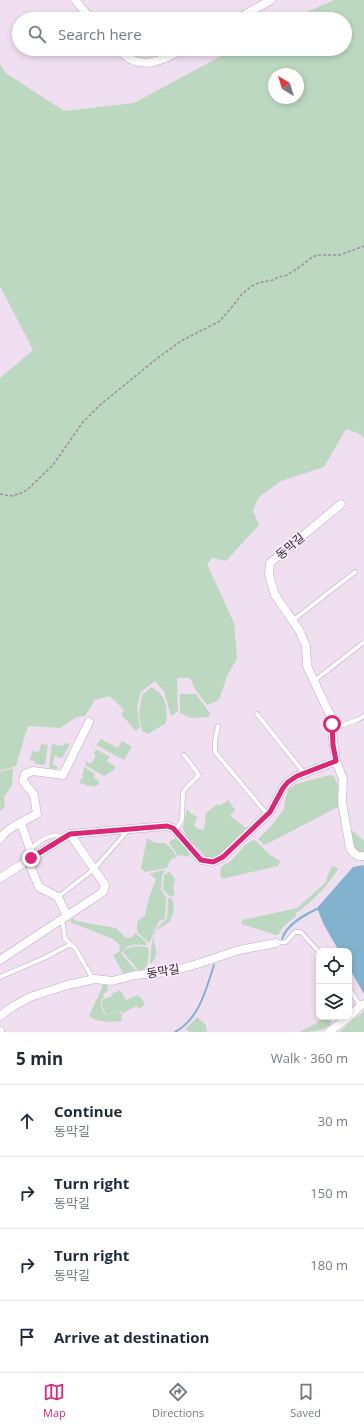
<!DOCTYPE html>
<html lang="en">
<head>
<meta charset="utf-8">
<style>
	:root { --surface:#fff; --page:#f6f6f7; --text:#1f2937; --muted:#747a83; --line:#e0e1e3; --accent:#db2777 }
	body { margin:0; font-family:"Open Sans","Noto Sans KR",sans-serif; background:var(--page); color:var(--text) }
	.controls { position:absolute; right:12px; bottom:12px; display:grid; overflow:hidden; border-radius:8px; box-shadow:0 2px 6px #0003 }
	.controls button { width:36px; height:36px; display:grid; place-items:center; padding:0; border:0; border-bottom:1px solid var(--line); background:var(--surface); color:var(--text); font:20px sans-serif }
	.compass { position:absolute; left:268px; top:68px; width:36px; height:36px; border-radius:50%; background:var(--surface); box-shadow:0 2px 6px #0003; rotate:322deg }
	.stop { position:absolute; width:12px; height:12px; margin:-9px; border:3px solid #db2777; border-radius:50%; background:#fff }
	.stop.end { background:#db2777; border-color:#fff; box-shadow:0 1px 4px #0008 }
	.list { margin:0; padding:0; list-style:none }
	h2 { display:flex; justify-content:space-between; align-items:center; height:52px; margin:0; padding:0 16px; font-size:17px }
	h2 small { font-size:13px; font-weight:400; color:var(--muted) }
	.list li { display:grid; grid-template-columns:26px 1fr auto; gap:12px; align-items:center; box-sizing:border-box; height:72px; padding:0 16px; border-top:1px solid var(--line) }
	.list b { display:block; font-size:15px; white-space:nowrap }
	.list p { margin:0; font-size:13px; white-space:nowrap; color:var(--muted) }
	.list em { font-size:13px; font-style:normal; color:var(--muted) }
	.icon { flex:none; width:22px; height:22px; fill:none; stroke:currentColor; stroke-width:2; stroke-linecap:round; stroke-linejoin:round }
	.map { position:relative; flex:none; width:364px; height:1032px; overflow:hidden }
	.search { position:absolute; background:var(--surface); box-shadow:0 2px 6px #0003; left:12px; right:12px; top:12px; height:44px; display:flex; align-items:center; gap:10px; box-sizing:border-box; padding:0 14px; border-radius:22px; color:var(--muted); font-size:15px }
	.sheet { height:340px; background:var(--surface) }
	nav { display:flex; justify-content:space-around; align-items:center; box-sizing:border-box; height:56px; border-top:1px solid var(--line); background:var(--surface); font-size:11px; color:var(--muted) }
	nav a { display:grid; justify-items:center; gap:2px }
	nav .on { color:var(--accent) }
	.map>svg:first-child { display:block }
	.green { fill:#bdd8c1; fill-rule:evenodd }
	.water { fill:#83b2ce }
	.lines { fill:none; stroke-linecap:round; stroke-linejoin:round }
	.stream { stroke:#83b2ce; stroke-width:2 }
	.lane-casing { stroke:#bcacbc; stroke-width:5 }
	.street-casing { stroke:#bcacbc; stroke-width:9 }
	.path { stroke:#9b8f9b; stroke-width:1.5; stroke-dasharray:3 2; stroke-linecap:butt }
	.lane { stroke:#fff; stroke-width:4 }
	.street { stroke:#fff; stroke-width:8 }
	.route { stroke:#db2777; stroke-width:5 }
	.labels { text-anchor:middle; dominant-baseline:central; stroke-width:3.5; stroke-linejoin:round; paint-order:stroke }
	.street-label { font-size:12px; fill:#241e24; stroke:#fdecfd }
</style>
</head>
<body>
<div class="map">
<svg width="364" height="1032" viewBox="0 0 364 1032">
	<rect width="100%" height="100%" fill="#f0dff0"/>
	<!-- green -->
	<g class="green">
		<path d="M334 0H364V438L358 433 346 429 324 467 281 481 258 498 253 511 259 525 226 561 212 558 207 564 234 623 237 658 227 676 219 700 207 705 196 691 190 678H177L178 711 171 716 164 691 155 681 141 692 137 706 140 727 136 731 121 714 124 710 110 696 95 700 85 716 77 717 60 728 28 726 16 766 0 771V378L33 350 0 286V64L6 73 64 111 134 103 234 49H345V19H292ZM274 74H298V98H274Z"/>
		<path d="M151 687C166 694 168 708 166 723L148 734 142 731 139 714 142 695Z"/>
		<path d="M180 694H196L210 713 209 717 191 718 180 713Z"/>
		<path d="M101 739 118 748 122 741 132 747 124 760 96 745Z"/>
		<path d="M65 743 70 744 62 758 55 756 52 764 58 767 56 769 49 768 52 744 63 746Z"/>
		<path d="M41 744 48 745 45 765 35 764V761L30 760 32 751 39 752Z"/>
		<path d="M96 749 110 757 106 761 115 766 114 770 104 776 85 765 87 762 91 764 96 756 94 754Z"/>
		<path d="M84 767 95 774 94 778 99 781V784L94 787 79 783 80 780 82 779Z"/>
		<path d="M13 768 12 785 4 797 5 807 0 811V772Z"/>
		<path d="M330 775 334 776 338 786V807L265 845 258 839 271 826 284 809 286 796 289 789 296 784Z"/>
		<path d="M228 800 235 810 230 816 246 828V830L220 854 213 858 206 857 187 837 183 828 187 809 190 813 197 817 194 825 197 829 204 830 206 813 218 804 220 806Z"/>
		<path d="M347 829 353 831 364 841V853H356Z"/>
		<path d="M147 838 155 843H165L169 846 177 857 171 859 167 868 145 872 141 868Z"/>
		<path d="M177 838 190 854 187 857 181 855 178 856 169 843 171 840Z"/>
		<path d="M253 840 256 841 269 854 280 861 278 866 222 879 220 874 221 867 231 861 245 845Z"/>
		<path d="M335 866 338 869C327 887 313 901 296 913V916L283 927 278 935H274L270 933 241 924 242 920 297 908 325 883 331 867Z"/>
		<path d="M163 870 165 871 162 875 161 890 166 897 165 919 159 921 149 943 137 932V922L145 915 149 898 156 879 149 874Z"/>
		<path d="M169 871 175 879 173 888 175 895 171 897 163 890 164 876Z"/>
		<path d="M168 898 172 899C175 905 174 917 169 922 165 926 159 927 156 932 149 944 164 953 150 964 152 945 150 931 167 919Z"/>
		<path d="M72 918 76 921 116 928 126 938C130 938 134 937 135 933L145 941 147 945C134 945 129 942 121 953L136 971 123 973 113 955 119 952 120 945 113 939 70 922Z"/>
		<path d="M135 946 147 947 149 951 147 966 143 970H138L123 952 125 949Z"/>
		<path d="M103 985H107L108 991 103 994 104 998 101 999V1005L104 1014 106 1015 119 1012 123 1014 121 1016 122 1021C112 1022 97 1023 89 1016Z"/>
		<path d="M120 990 126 1000 138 995 139 997H141L145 1005 139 1009 137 1006 128 1010 124 1013 120 1011 106 1015 102 1006V1000L112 996 111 994Z"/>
		<path d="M364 1011V1032H339Z"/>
		<path d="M197 1017 206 1025 207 1032H190L186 1029Z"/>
		<path d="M324 1017H331L330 1019 331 1024C323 1032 310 1032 299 1032L315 1024Z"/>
	</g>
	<!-- water -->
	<path class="water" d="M364 865V994L349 968V951H339L324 925 317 908 353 867Z"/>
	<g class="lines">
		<!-- stream -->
		<g class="stream">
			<path d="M282 939C287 924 304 915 317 909"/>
			<path d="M175 1032C199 1019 206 990 214 965"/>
		</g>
		<defs>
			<g id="lane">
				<path d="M292 621 355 572"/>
				<path d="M314 681 364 642"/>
				<path d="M257 714 304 773"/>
				<path d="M218 726 215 741V752L267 814"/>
				<path d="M332 729 357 720 364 716"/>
				<path d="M176 831 182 819 183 793 186 788 199 775 184 755"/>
				<path d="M30 849C40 842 52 830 64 838"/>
				<path d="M58 897 94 869 128 830"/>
				<path d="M62 919 65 939 75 948 93 979"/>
				<path d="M276 943 286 942 295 932H301L319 952"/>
				<path d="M0 977 42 959 71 944"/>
				<path d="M349 989 360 1005"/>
			</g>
			<g id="street">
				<path d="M75 0 91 19"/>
				<path d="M237 19 271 0"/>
				<path d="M118 49C139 72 160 62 183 49"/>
				<path d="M341 504 270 563 269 575 275 595 299 630 306 646 307 666 330 715 336 761 343 779 342 802 350 848C354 854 357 857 364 856"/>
				<path d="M21 823 31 852V868L39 887 58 897 67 916"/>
				<path d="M0 839C8 827 24 821 37 814L34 795 23 781 25 774 33 771 63 775 89 722"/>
				<path d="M0 878 70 834 167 826 173 828 201 860 213 862 223 857 270 812 283 788 288 782 297 776 336 761"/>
				<path d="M0 960 103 892 105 885 70 834"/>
				<path d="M0 1016 12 1007 30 997 67 985 95 979 112 981 135 975 169 972 197 964 239 950 276 943"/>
				<path d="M349 1017 361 1005 364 1004"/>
				<path d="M0 1031V1032"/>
				<path d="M329 1032 349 1017"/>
			</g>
		</defs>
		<!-- lane casing -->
		<use href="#lane" class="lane-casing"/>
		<!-- street casing -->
		<use href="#street" class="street-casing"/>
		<!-- path -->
		<path class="path" d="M0 494 11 496 19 494 27 490 53 465 83 422 100 405 155 360 181 341 220 321 232 307 242 294 252 286 258 283 273 280 279 277 287 275 301 266 312 257 318 255H340L364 246"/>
		<!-- lane -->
		<use href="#lane" class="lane"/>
		<!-- street -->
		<use href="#street" class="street"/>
	</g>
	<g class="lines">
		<!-- route -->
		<path class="route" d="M31 858 70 834 167 826 173 828 201 860 213 862 223 857 270 812 283 788 288 782 297 776 336 761 333 745 332 724"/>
	</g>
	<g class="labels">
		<!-- street labels -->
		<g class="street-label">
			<text transform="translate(290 546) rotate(-40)">동막길</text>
			<text transform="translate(163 971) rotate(-9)">동막길</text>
		</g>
	</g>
</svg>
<div class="controls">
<button><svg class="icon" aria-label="locate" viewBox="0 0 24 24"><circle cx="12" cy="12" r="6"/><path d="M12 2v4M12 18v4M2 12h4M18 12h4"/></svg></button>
<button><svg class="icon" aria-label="layers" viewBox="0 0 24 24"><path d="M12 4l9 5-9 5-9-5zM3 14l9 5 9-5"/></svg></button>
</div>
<svg class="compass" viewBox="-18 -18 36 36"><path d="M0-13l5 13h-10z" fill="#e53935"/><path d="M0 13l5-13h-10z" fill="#747a83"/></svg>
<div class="stop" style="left:332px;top:724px"></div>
<div class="stop end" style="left:31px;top:858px"></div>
<div class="search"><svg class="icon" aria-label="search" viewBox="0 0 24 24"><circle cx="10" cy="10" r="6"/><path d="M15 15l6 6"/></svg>Search here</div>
</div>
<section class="sheet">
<h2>5 min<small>Walk · 360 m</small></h2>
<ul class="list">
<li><svg class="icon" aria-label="ahead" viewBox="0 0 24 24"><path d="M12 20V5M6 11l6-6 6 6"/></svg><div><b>Continue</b><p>동막길</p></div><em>30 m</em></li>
<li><svg class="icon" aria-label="right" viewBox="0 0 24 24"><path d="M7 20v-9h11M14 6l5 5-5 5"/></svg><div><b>Turn right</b><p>동막길</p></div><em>150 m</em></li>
<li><svg class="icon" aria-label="right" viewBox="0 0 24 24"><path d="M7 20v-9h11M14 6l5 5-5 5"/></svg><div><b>Turn right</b><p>동막길</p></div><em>180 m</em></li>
<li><svg class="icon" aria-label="arrive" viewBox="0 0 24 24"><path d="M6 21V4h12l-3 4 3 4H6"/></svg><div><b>Arrive at destination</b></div></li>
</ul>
</section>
<nav>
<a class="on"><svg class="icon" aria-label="map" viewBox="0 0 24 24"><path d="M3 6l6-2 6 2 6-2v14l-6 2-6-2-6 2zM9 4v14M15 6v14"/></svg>Map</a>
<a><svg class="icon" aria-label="directions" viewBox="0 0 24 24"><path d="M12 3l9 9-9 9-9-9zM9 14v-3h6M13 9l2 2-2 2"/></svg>Directions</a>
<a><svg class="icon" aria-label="saved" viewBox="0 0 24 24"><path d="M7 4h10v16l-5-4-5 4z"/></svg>Saved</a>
</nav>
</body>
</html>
